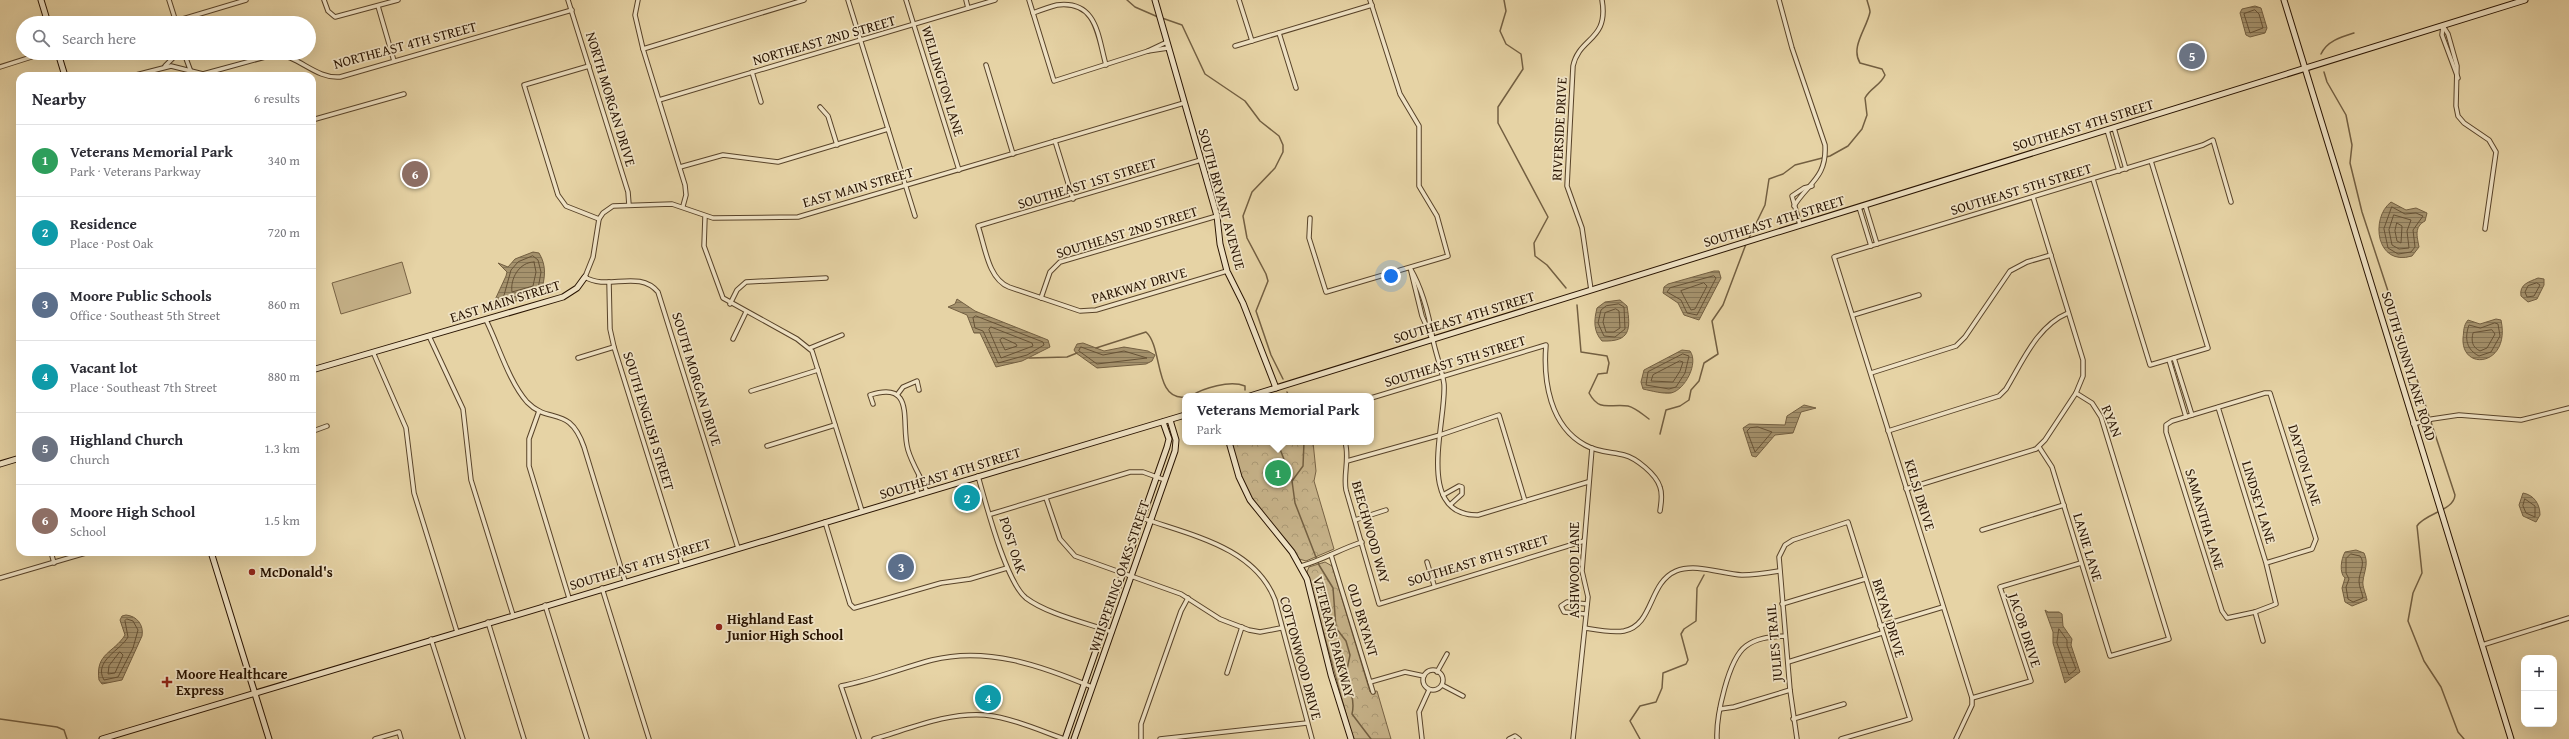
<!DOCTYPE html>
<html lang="en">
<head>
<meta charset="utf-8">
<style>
	:root { --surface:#fff; --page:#f2f2f3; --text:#2b2b33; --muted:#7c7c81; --line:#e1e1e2; --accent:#ea580c }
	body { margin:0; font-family:"Gentium Book Plus",serif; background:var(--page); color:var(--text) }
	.controls { position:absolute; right:12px; bottom:12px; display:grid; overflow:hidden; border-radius:8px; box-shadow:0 4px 16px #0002 }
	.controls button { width:36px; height:36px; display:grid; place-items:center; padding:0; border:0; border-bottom:1px solid var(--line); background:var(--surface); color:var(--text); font:20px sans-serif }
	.you { position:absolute; left:1391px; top:276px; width:14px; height:14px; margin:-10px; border:3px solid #fff; border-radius:50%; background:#1a73e8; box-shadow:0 0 0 6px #1a73e833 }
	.badge { display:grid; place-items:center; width:26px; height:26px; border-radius:50%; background:var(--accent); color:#fff; font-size:13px; font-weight:700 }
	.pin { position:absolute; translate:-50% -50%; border:2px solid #fff; box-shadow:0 1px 4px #0006 }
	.popup { position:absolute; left:1182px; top:393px; width:192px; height:52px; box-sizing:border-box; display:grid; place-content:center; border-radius:8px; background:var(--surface); filter:drop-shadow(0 1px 3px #0005); font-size:13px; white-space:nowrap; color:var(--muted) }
	.popup b { font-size:15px; color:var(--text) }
	.popup::after { content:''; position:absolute; left:50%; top:100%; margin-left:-8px; border:8px solid transparent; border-top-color:var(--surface) }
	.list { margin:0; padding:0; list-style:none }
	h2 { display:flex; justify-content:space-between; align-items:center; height:52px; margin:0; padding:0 16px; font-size:17px }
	h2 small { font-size:13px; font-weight:400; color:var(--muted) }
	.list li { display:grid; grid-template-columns:26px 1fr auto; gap:12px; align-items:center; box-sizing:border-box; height:72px; padding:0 16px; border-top:1px solid var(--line) }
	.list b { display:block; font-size:15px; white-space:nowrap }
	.list p { margin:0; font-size:13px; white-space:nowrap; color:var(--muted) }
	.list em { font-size:13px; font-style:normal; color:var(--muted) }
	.icon { flex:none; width:22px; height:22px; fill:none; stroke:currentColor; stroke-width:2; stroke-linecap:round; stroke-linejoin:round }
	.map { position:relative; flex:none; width:2569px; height:739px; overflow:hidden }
	.search { position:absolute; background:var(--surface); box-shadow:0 4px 16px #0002; left:16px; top:16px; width:300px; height:44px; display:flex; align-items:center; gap:10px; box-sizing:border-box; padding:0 14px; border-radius:22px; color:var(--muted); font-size:15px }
	.panel { position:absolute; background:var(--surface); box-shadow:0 4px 16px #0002; left:16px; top:72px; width:300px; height:484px; border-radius:12px }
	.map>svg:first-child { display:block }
	.park { fill:url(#park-crowns); stroke:#776244 }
	.pitch { fill:#c6b289; stroke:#776244 }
	.water { fill:url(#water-rules); stroke:#735f41 }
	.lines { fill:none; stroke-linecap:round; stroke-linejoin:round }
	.shore { stroke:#665236; stroke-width:1 }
	.stream { stroke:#735f41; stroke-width:1.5 }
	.street-casing { stroke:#584329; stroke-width:5.5 }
	.secondary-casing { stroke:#281300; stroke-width:7 }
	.street { stroke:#efe2c4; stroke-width:3.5 }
	.secondary { stroke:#efe2c4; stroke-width:5 }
	.poi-dot { fill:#8f2418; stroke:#efe2c4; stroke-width:1.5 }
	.labels { text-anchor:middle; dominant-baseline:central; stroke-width:3.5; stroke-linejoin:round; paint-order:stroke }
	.street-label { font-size:14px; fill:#281300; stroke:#efe2c4 }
	.poi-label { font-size:14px; font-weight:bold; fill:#281300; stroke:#efe2c4; text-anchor:start }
</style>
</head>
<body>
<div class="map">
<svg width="2569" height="739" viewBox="0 0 2569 739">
	<defs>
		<pattern id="park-crowns" width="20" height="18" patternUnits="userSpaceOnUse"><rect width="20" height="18" fill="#c6b289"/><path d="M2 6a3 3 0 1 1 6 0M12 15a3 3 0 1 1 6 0" fill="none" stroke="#aa9874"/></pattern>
		<pattern id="water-rules" width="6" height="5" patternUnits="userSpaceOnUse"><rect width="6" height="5" fill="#a5926d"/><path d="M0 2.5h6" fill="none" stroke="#867657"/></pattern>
	</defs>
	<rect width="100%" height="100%" fill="#e6d3a5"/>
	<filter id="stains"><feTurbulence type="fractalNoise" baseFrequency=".005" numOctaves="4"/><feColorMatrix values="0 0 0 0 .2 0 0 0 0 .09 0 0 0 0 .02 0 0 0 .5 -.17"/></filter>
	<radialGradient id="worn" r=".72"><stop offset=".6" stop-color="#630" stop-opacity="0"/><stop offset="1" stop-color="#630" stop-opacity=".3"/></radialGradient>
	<!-- park -->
	<g class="park">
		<path d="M1231 442H1313L1316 471 1314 481 1334 549 1306 561 1299 559 1253 501 1243 482Z"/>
		<path d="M1325 562 1332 566 1370 692 1377 691 1391 739H1353L1307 572 1309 567Z"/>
	</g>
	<!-- pitch -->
	<path class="pitch" d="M402 262 411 293 341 314 332 283Z"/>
	<!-- water -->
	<g class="water">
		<path d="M2255 6 2261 8 2267 28 2265 33 2250 37 2246 35 2240 13 2242 9Z"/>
		<path d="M2391 202 2406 210 2416 208 2427 213 2425 221C2414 227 2417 236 2419 247L2412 256C2376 267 2370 218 2391 202Z"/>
		<path d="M533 252 539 253C547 266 545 278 541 292L529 298 498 305 494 302 506 276 507 272 498 263 508 267 515 259Z"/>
		<path d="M1714 271H1719L1721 278 1699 320 1684 315 1678 303 1663 293 1664 287 1668 284Z"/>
		<path d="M2538 278 2544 279V285L2537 299 2528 302 2521 296C2519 284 2529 282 2538 278Z"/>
		<path d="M957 299 975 311 1048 340 1050 347 1022 361 996 367 980 333H974L967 315 948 307 955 304Z"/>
		<path d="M1620 300 1627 306C1631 330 1630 342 1602 341 1593 331 1594 320 1597 308L1605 302Z"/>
		<path d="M2496 319 2501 320C2511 366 2461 372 2463 338 2464 331 2463 326 2468 320L2480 324Z"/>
		<path d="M1083 343 1104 351 1124 347 1148 351 1155 355 1152 361 1146 364 1097 368 1076 353 1074 350 1077 344Z"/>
		<path d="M1682 350 1690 351C1699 363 1685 390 1671 393 1663 394 1652 391 1643 389L1641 382 1644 370Z"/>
		<path d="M1804 405 1816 408 1801 412 1793 433 1775 435 1756 457 1752 456 1743 428 1749 424 1785 425 1787 416Z"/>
		<path d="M2523 493C2534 495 2540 504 2540 515L2536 522 2523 516 2519 505Z"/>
		<path d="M2356 550 2364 553C2369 563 2364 572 2363 581 2362 586 2366 594 2367 600L2352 606 2345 602 2342 588 2345 578C2339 573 2341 559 2345 552Z"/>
		<path d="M2045 610 2048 612H2059L2062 614 2063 626 2072 639 2071 645 2080 672 2065 683 2053 643V632Z"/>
		<path d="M126 615C137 616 144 625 142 636L122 680 102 684 99 680C95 653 114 653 125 635L120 620 122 616Z"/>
	</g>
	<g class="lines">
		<!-- shore -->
		<g class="shore">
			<path d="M2255 10 2259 14 2263 28 2250 33 2244 14Z"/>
			<path d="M2392 207 2405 214 2416 213 2423 216 2413 230 2415 247 2411 252 2398 254 2388 248 2384 229Z"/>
			<path d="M2394 215 2411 220 2407 231 2409 248 2399 249 2392 245 2389 230Z"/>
			<path d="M2397 223 2402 226 2401 243 2397 241 2395 231Z"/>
			<path d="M533 256 538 260 541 272 538 289 528 294 503 299 511 270 518 262Z"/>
			<path d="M534 262 536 272 533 286 512 292C510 279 519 262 534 262Z"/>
			<path d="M1714 276 1716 278 1697 315 1687 313 1681 300 1667 292 1670 288Z"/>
			<path d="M1704 283 1707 286 1695 309 1691 310 1681 291Z"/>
			<path d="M2537 283 2540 285 2534 296 2527 297 2525 292 2528 286Z"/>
			<path d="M1619 304 1624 307 1625 329 1615 337 1604 336 1598 323 1601 310 1606 306Z"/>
			<path d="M1616 309 1619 311 1620 328 1614 332H1606L1603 322 1605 313Z"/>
			<path d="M976 316 1043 342 1044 345 1027 355 998 363 983 331 975 328 973 318Z"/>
			<path d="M2495 323 2498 324 2500 336 2491 352 2479 356C2467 350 2464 339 2469 325L2480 328Z"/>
			<path d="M991 327 1032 343 1033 346 1001 358 989 330Z"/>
			<path d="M2492 330 2495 334 2487 348 2480 351C2472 347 2471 341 2473 333Z"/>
			<path d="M1003 338 1016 344 1017 346 1005 350 1000 340Z"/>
			<path d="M1081 347 1103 355 1124 351 1147 358 1097 364 1079 351Z"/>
			<path d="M1683 354 1689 356 1685 373 1676 387 1669 389 1646 385 1648 372Z"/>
			<path d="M1680 361 1683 362 1680 371 1673 382 1651 381 1653 375Z"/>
			<path d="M1758 427 1772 432 1755 452 1747 431 1750 428Z"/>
			<path d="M2525 499 2535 506V517L2526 513 2523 506Z"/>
			<path d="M2351 554 2360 556C2366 563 2359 573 2359 581 2359 587 2362 592 2363 598L2353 602 2348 599 2346 587 2349 579 2346 573V559Z"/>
			<path d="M127 619 133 621 138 630 133 648 118 677 104 680C93 661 121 650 128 637L125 621Z"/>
			<path d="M2059 629 2067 640V646L2076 669 2069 675 2057 643Z"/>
			<path d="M120 652 123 655 115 673 108 674 109 666Z"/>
		</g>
		<!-- stream -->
		<g class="stream">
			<path d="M1127 0 1135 7 1158 17"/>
			<path d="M1504 0 1506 11 1500 31 1506 44 1521 54 1523 69 1498 107V123L1548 217 1534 243 1535 256 1547 265 1566 288"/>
			<path d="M1162 18 1182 25 1205 74 1245 101 1260 121 1279 136 1283 145V152L1275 168 1252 192 1243 216 1247 238 1266 274 1268 281 1256 311 1271 355 1283 379"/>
			<path d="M2321 54C2327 41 2341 37 2354 33"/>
			<path d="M2324 72 2327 82 2346 115 2352 145 2350 163 2362 212 2455 495C2454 511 2425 513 2417 526L2422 573 2413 593 2408 621 2424 661 2441 687 2458 732 2464 739"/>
			<path d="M1748 240 1765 205 1769 179 1783 174 1795 165 1830 156 1848 146 1862 129 1867 115 1865 98C1870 88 1881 85 1885 75L1882 69 1860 63C1850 47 1867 28 1870 12 1870 9 1868 4 1867 0"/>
			<path d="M1577 305 1581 352 1607 356 1609 363 1607 373 1598 374 1589 393C1600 413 1610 403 1628 406 1636 408 1642 414 1649 419"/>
			<path d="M1096 348 1146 332C1163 347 1154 401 1185 397"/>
			<path d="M1029 358 1067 357 1077 353"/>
			<path d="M1287 392 1289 396"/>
			<path d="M1191 396C1203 388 1230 380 1245 386V390"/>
			<path d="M1660 434 1666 410 1680 406 1689 400 1691 390 1699 381 1704 363 1718 354 1712 321 1723 305 1746 244"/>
			<path d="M1281 442 1280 449 1292 480"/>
			<path d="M1304 442 1303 466 1292 481 1295 503 1319 565 1333 588 1336 628 1346 641 1350 655 1345 679C1351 690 1355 702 1352 714L1371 739"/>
			<path d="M0 719 57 727 64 730 67 739"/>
			<path d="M1640 739 1630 721 1640 706 1656 702 1662 688 1663 673 1686 664 1688 660 1681 634 1684 629 1696 621 1697 588 1704 575"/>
		</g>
		<defs>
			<g id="street">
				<path d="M169 0 176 22"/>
				<path d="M324 0 328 11 335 17 398 0"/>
				<path d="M568 0 628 192 629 205"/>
				<path d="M638 0 635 15 643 49 685 185 686 195 683 206"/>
				<path d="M848 0 915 216"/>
				<path d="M906 0 959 170"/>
				<path d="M966 0 968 8"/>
				<path d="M1029 0 1054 81 1148 51 1168 48"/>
				<path d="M1239 0 1252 41"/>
				<path d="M1779 0 1792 48 1825 145C1827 178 1808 183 1794 206"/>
				<path d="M378 6 394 61"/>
				<path d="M1033 13C1041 10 1049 7 1057 5 1098 0 1098 38 1106 65"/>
				<path d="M176 21 246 0"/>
				<path d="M2443 26 2448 34 2457 66 2456 106 2458 116 2464 123 2489 140 2496 152 2485 229"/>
				<path d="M2443 26 2442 35 2458 78"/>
				<path d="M1279 33 1296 88"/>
				<path d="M1235 46 1372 5"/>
				<path d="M643 49 804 0"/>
				<path d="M1148 51 1167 42"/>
				<path d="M184 53 191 72"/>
				<path d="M986 65 1013 154"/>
				<path d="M165 66 178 53"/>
				<path d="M589 66 524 85 558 195 566 206 599 219"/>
				<path d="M0 67 44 53"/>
				<path d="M752 72 761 102"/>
				<path d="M132 76 171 66 203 74 276 54C299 56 316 79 340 77L572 10"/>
				<path d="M659 100 995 0"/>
				<path d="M820 107 828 116 837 145"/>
				<path d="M312 120 404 94"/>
				<path d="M2114 128 2126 169"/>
				<path d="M2107 130 2119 171"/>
				<path d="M1055 141 1073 199"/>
				<path d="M1201 160 978 226C985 246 988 279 1009 287L1080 311 1096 310 1227 271"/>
				<path d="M680 167 723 155 778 162 888 129"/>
				<path d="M2093 179 2150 365 2208 348 2151 161"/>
				<path d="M2033 197 2083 360V376L2076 393 2092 403 2101 417 2169 639 2110 656 2052 467 2039 447"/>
				<path d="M1865 205 1877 244"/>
				<path d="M1859 207 1871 246"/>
				<path d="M705 217 704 246 723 298 797 339 812 351 862 511"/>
				<path d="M1310 218 1309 238 1326 292 1448 256 1437 216 1419 186V126L1400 94 1370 0"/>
				<path d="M1800 225 1792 196 1804 188 1812 186"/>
				<path d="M1410 268C1423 290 1429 315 1433 340 1436 355 1442 369 1444 384 1447 420 1413 516 1478 515L1588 482"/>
				<path d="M1411 271 1422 316 1432 339"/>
				<path d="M609 282 610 329 614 347 682 565"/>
				<path d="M1591 290 1582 228 1567 186 1573 66C1579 37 1609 41 1602 0"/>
				<path d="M1041 298 1050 272 1060 262 1217 216"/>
				<path d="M730 304 737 290 746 282 826 278"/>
				<path d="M1853 315 1919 295"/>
				<path d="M486 320C498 344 509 382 527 402 549 425 569 404 584 447L625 581"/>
				<path d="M429 336 463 409 471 480 513 615"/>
				<path d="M733 339 746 312"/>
				<path d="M810 348 842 335"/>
				<path d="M373 352 406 428 414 493 457 632"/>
				<path d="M578 358 614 347"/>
				<path d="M2174 358 2192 415"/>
				<path d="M2169 360 2186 417"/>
				<path d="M1871 373 1956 346 1965 337 2010 271 2027 262 2051 255"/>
				<path d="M751 391 818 370"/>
				<path d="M897 395 903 387 917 381 919 390"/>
				<path d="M1371 398 1546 345C1543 381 1550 426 1585 445 1597 452 1611 452 1624 455 1636 458 1656 474 1660 487 1663 495 1661 503 1660 511"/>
				<path d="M873 404 870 395C917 380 900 424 908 450 912 464 922 479 927 492"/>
				<path d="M2218 407 2266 563 2276 604 2255 612 2227 618 2222 611 2166 432V425L2172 421 2265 393H2270L2316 539 2312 549 2266 563"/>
				<path d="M539 411 529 439V466L569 598"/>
				<path d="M2413 424 2432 419 2459 415 2521 420 2569 408"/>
				<path d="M316 430 327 426"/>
				<path d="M1888 431 1999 396 2006 389C2023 361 2037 326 2068 313"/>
				<path d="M1345 442C1350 458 1343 474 1346 490L1379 604 1584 541"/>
				<path d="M767 446 835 425"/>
				<path d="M1347 461 1440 435 1499 415 1525 501"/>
				<path d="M978 476C986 504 1006 582 1026 598 1047 614 1087 623 1112 632"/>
				<path d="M1906 489 2036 449 2045 440 2076 393"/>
				<path d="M918 495 916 487 919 476"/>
				<path d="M1443 495 1459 486 1462 487V494L1451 504"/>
				<path d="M1046 498 1060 539 1075 556 1181 594 1220 619 1249 630 1260 632 1281 628"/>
				<path d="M991 514 1130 472H1143L1165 480"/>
				<path d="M1142 518C1190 535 1255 547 1275 600L1312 739"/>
				<path d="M1355 520 1386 510"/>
				<path d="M825 522 850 604 854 608 941 583 970 579 1007 568"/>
				<path d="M1982 530 2064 505"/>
				<path d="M738 548 658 292C639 269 607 291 585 277L593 257 599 219 603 213 613 206 672 204 713 218 798 217 1184 103"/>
				<path d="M51 552 54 563"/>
				<path d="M1331 555 1373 692"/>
				<path d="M1427 562 1434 585"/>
				<path d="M1301 566C1323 560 1340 549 1362 542"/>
				<path d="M0 578 89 552"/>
				<path d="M602 588 649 739"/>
				<path d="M1782 604 1865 579"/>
				<path d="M545 605 587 739"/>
				<path d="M2255 612 2263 641"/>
				<path d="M1586 614 1564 612 1561 606 1567 602 1587 604"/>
				<path d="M488 622 524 739"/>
				<path d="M1880 626 1943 607"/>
				<path d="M1585 628C1597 630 1612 633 1624 631 1654 625 1648 583 1676 571 1696 563 1722 574 1742 575 1754 575 1767 573 1779 571"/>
				<path d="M431 639 463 739"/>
				<path d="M2482 645 2569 618"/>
				<path d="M1788 662 1882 633"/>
				<circle cx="1433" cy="680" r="10"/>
				<path d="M1437 672 1447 654"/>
				<path d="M1227 673 1242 627"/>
				<path d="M1370 682 1405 672 1424 676"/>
				<path d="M1442 685 1463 696"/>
				<path d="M1972 698 2031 681 2000 587 2081 563"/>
				<path d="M1720 709 1734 707 1790 690"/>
				<path d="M1793 719 1844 704"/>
				<path d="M375 739 399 732 401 739"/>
				<path d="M859 739 841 686C872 680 902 668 932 660 987 646 1042 666 1092 687"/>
				<path d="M874 739C909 729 947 712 985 715 1012 718 1039 730 1064 739"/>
				<path d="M1141 739V724L1181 611 1188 598"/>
				<path d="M1160 739 1307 723"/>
				<path d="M1422 739 1419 712 1429 690"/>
				<path d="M1509 739 1515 736 1519 739"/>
				<path d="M1573 739 1588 597 1582 571 1592 448"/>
				<path d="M1717 739C1716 717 1728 659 1746 646 1758 637 1772 637 1785 636"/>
				<path d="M1797 739 1790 690 1779 557 1785 545 1793 540 1848 522 1910 719 1841 739"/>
				<path d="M1956 739 1972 705V698L1834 257 2203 145 2213 140 2231 202"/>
			</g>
			<g id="secondary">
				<path d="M41 0 48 23"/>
				<path d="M1155 0 1217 216 1220 244 1227 271 1243 303 1276 388"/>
				<path d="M2284 0 2511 739"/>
				<path d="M58 53 65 76"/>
				<path d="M312 370 563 297 577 288 585 277"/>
				<path d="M1250 396 2525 0"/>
				<path d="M1229 442 1239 477 1250 500 1292 552 1307 579 1331 675 1351 739"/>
				<path d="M0 464 20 458"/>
				<path d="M211 552 269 739"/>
				<path d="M102 739 1185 415"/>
				<path d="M1065 739 1167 447 1169 439 1163 422"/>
				<path d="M1074 739 1175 451 1176 440 1170 420"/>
			</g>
		</defs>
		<!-- street casing -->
		<use href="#street" class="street-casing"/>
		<!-- secondary casing -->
		<use href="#secondary" class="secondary-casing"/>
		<!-- street -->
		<use href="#street" class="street"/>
		<!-- secondary -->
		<use href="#secondary" class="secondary"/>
	</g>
	<!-- markers -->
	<g class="poi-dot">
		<circle cx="252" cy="572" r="4"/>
		<circle cx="719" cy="627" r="4"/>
		<path d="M165 676h4v4h4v4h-4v4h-4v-4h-4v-4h4z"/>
	</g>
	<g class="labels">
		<!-- street labels -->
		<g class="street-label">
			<text transform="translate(824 40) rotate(-16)">NORTHEAST 2ND STREET</text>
			<text transform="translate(405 45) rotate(-15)">NORTHEAST 4TH STREET</text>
			<text transform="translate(943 81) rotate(73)">WELLINGTON LANE</text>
			<text transform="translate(611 99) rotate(73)">NORTH MORGAN DRIVE</text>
			<text transform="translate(2083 125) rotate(-17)">SOUTHEAST 4TH STREET</text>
			<text transform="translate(1559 129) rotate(-87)">RIVERSIDE DRIVE</text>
			<text transform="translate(1087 183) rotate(-17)">SOUTHEAST 1ST STREET</text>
			<text transform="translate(858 187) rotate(-16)">EAST MAIN STREET</text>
			<text transform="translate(2021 189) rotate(-17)">SOUTHEAST 5TH STREET</text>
			<text transform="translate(1222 199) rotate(75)">SOUTH BRYANT AVENUE</text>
			<text transform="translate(1774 221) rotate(-17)">SOUTHEAST 4TH STREET</text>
			<text transform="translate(1127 232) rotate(-17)">SOUTHEAST 2ND STREET</text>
			<text transform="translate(1139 285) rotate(-16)">PARKWAY DRIVE</text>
			<text transform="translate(505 301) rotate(-17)">EAST MAIN STREET</text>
			<text transform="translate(1464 317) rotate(-17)">SOUTHEAST 4TH STREET</text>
			<text transform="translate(1455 361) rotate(-17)">SOUTHEAST 5TH STREET</text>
			<text transform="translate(2409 366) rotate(73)">SOUTH SUNNYLANE ROAD</text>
			<text transform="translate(697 379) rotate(73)">SOUTH MORGAN DRIVE</text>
			<text transform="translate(649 421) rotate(73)">SOUTH ENGLISH STREET</text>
			<text transform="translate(2112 421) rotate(68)">RYAN</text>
			<text transform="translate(2305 465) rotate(73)">DAYTON LANE</text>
			<text transform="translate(950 473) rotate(-17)">SOUTHEAST 4TH STREET</text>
			<text transform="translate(1920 495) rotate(73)">KELSI DRIVE</text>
			<text transform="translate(2259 502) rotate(73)">LINDSEY LANE</text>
			<text transform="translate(2205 519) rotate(73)">SAMANTHA LANE</text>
			<text transform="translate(1371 532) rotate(74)">BEECHWOOD WAY</text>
			<text transform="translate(1013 545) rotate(72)">POST OAK</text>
			<text transform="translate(2088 547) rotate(73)">LANIE LANE</text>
			<text transform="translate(1478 560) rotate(-17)">SOUTHEAST 8TH STREET</text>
			<text transform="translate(640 564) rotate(-17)">SOUTHEAST 4TH STREET</text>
			<text transform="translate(1574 570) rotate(-90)">ASHWOOD LANE</text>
			<text transform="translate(1119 576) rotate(-71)">WHISPERING OAKS STREET</text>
			<text transform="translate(1889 618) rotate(73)">BRYAN DRIVE</text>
			<text transform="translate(1363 620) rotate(73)">OLD BRYANT</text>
			<text transform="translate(2025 630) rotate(72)">JACOB DRIVE</text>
			<text transform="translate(1334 637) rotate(75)">VETERANS PARKWAY</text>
			<text transform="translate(1774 643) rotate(-95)">JULIES TRAIL</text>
			<text transform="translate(1301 658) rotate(75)">COTTONWOOD DRIVE</text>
		</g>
		<!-- poi labels -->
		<g class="poi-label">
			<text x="260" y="572">McDonald's</text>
			<text x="727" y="619">Highland East<tspan x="727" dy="16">Junior High School</tspan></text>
			<text x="176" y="674">Moore Healthcare<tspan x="176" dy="16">Express</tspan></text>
		</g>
	</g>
	<rect width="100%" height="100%" filter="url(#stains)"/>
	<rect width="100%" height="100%" fill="url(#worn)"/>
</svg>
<div class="controls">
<button>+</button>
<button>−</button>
</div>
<div class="you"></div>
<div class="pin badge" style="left:1278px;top:473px;background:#2e9e5b">1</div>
<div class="popup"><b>Veterans Memorial Park</b>Park</div>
<div class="pin badge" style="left:967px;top:498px;background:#0f9aa8">2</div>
<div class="pin badge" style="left:901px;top:567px;background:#5c6f8a">3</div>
<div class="pin badge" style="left:988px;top:698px;background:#0f9aa8">4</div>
<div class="pin badge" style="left:2192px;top:56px;background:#6b7280">5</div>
<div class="pin badge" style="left:415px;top:174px;background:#8d6e63">6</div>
<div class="search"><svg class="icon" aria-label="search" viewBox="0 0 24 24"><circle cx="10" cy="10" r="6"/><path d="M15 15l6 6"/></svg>Search here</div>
<section class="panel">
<h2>Nearby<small>6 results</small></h2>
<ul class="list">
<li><span class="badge" style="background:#2e9e5b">1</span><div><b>Veterans Memorial Park</b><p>Park · Veterans Parkway</p></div><em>340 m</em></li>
<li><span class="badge" style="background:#0f9aa8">2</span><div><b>Residence</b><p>Place · Post Oak</p></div><em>720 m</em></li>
<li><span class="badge" style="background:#5c6f8a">3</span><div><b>Moore Public Schools</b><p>Office · Southeast 5th Street</p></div><em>860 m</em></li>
<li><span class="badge" style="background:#0f9aa8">4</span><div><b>Vacant lot</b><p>Place · Southeast 7th Street</p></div><em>880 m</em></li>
<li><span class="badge" style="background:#6b7280">5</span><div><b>Highland Church</b><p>Church</p></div><em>1.3 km</em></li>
<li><span class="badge" style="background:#8d6e63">6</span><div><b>Moore High School</b><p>School</p></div><em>1.5 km</em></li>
</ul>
</section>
</div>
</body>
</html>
